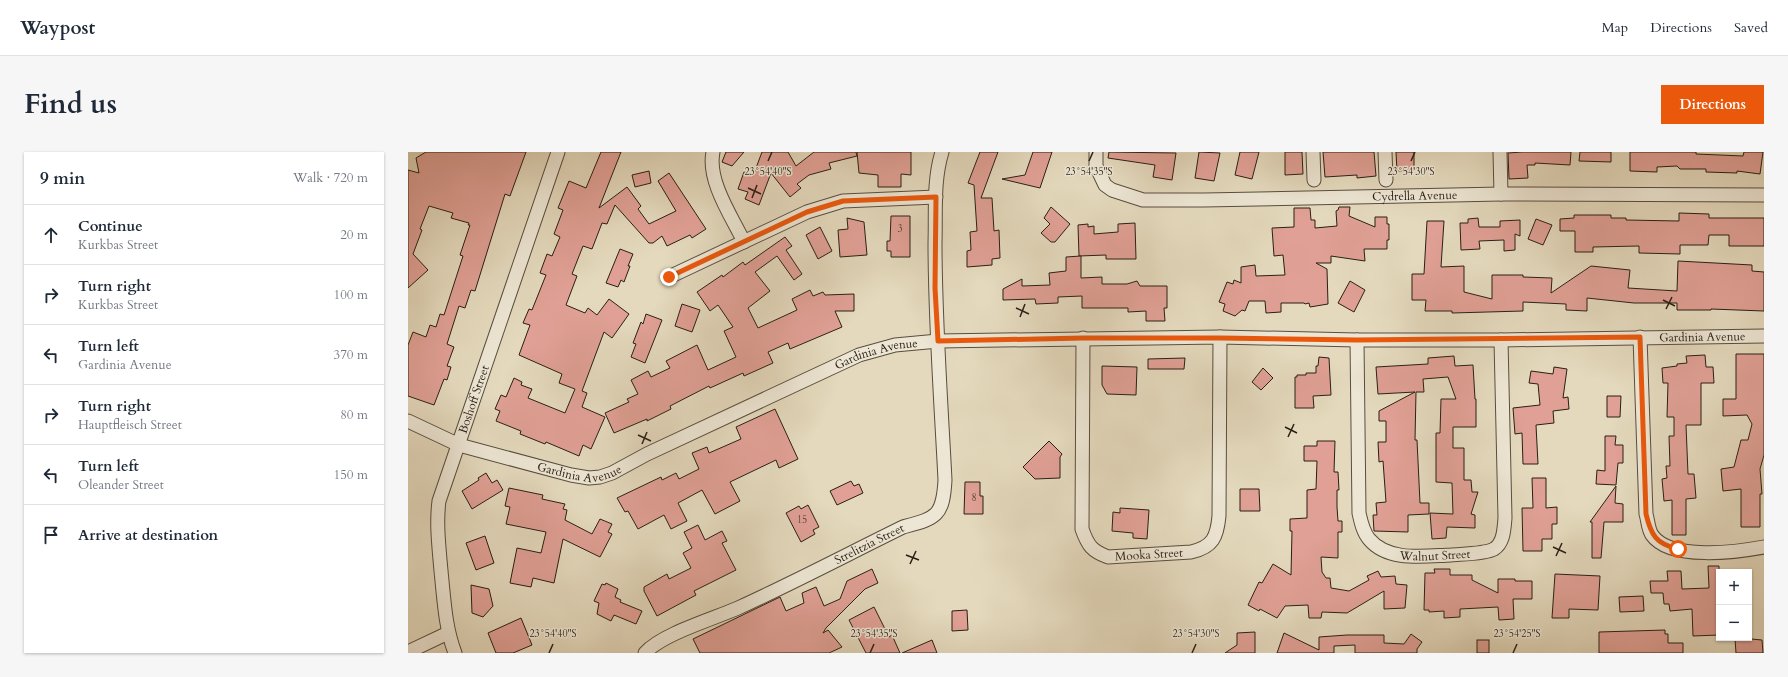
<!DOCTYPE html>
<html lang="en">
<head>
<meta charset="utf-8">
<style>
	:root { --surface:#fff; --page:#f6f6f7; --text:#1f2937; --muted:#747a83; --line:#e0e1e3; --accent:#ea580c }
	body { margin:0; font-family:Cardo,serif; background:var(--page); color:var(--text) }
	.controls { position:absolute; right:12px; bottom:12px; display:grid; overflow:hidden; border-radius:0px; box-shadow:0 1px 3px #0004 }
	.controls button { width:36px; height:36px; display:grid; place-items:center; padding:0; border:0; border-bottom:1px solid var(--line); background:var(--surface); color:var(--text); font:20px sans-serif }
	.stop { position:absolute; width:12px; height:12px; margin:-9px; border:3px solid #ea580c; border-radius:50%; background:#fff }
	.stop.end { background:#ea580c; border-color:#fff; box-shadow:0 1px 4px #0008 }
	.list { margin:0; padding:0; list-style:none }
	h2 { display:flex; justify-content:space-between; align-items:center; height:52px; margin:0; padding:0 16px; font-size:17px }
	h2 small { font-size:13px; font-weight:400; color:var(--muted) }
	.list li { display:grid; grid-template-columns:26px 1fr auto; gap:12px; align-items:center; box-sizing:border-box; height:60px; padding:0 16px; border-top:1px solid var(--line) }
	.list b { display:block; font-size:15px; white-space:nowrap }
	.list p { margin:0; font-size:13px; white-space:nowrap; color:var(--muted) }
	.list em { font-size:13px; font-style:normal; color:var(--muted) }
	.icon { flex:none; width:22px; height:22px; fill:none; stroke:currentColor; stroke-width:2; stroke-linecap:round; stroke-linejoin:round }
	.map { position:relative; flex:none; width:1356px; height:501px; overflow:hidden; border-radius:0px }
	header { display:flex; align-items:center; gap:24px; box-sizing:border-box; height:56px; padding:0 20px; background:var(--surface); border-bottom:1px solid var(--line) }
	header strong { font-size:19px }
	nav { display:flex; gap:22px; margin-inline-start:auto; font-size:14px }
	.intro { display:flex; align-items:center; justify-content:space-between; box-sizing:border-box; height:96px; padding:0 24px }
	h1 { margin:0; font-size:28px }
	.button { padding:10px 18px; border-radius:0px; background:var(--accent); color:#fff; font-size:14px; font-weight:700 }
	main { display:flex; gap:24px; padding:0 24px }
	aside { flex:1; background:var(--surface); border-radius:0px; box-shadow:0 1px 3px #0004 }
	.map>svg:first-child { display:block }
	.building { fill:#e0a095; stroke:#2a1f15 }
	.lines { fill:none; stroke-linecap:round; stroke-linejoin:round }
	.street-casing { stroke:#584e3f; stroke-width:15 }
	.street { stroke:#ede6d4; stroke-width:13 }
	.route { stroke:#ea580c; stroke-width:5 }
	.ticks { fill:none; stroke:#2a1f15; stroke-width:1.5 }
	.labels { text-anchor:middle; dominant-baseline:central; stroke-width:3; stroke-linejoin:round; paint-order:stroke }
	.number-label { font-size:10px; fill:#583f35 }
	.street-label { font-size:12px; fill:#2a1f15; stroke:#ede6d4 }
	.ticks-label { font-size:10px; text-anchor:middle; fill:#2a1f15; stroke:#ede6d4; stroke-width:3; stroke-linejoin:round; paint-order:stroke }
</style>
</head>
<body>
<header>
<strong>Waypost</strong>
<nav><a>Map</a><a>Directions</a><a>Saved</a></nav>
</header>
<div class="intro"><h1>Find us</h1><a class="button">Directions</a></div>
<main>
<aside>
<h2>9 min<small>Walk · 720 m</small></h2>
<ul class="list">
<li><svg class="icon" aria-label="ahead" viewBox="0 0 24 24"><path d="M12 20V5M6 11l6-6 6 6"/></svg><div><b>Continue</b><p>Kurkbas Street</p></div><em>20 m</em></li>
<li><svg class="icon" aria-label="right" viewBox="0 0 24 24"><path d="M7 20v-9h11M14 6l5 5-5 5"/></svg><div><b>Turn right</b><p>Kurkbas Street</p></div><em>100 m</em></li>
<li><svg class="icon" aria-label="left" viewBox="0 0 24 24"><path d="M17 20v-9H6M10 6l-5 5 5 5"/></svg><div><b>Turn left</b><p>Gardinia Avenue</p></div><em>370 m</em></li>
<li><svg class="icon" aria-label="right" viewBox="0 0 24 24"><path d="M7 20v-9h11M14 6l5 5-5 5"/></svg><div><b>Turn right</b><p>Hauptfleisch Street</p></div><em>80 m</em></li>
<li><svg class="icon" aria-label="left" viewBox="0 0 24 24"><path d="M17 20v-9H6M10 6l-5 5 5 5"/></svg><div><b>Turn left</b><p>Oleander Street</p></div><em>150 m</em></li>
<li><svg class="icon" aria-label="arrive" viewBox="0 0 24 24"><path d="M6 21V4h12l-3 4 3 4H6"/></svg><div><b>Arrive at destination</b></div></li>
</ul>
</aside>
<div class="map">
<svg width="1356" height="501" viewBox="0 0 1356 501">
	<rect width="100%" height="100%" fill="#e4d9bd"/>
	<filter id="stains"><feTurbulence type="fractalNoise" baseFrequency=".005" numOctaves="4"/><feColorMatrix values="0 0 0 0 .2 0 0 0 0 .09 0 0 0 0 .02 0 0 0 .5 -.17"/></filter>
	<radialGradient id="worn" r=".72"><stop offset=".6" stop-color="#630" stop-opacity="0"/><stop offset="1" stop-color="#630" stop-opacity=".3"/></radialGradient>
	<!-- building -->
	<g class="building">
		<path d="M18 0H118L102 44 97 42 67 139 63 138 57 156 51 154 39 192 46 195 39 214 43 215 39 228 36 227 26 253 0 244V193L5 180 18 185 22 173 28 175 32 162 36 163 55 104 52 103 62 73H60L61 71 43 66 45 61 21 54 12 77 14 78 5 102 20 118 0 136V18L11 21 8 6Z"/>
		<path d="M193 0H213L191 56 219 35 233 54 230 57 241 72 268 59 250 29 261 21 298 77 284 86 282 83 259 94 254 84 245 91H241L207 53 199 72 194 71 184 97 175 94 164 122 169 124 158 153 177 161 180 156 189 163 201 147 221 162 204 186 196 180 174 239 179 241 174 255 197 265 183 297 175 293 171 304 138 290 137 292 112 282 113 279 88 269 92 259 87 257 93 243 98 245 106 226 114 230 113 233 124 237 120 246 157 261 167 237 151 231 154 222 111 203 122 173 115 171 121 157 124 158 138 123 132 121 139 102 144 104 152 85 146 82 155 58 150 56 161 29 178 36Z"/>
		<path d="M318 0H336L324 14 314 10Z"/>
		<path d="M354 0H380L388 14 406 0H448L449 4 421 11 423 17 401 23 389 32 393 36 382 45 363 21 351 53 337 47 340 40 330 37 336 20 345 24Z"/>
		<path d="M449 0H503V23L493 22V35H470V23L451 21Z"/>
		<path d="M572 0H590L573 46H584L586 79 591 78 592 106 584 107V113L559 115V99L563 98 562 80 569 79 566 33 560 31Z"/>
		<path d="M625 0H644L632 36 594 27 617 23Z"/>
		<path d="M701 0 768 1 764 28 745 25 747 13 700 6Z"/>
		<path d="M791 0 812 1 806 29 787 26Z"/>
		<path d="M832 0H851L844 27 827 23Z"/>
		<path d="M877 0H894L895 22 877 23Z"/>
		<path d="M915 0H966L968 24 949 26V23L917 25Z"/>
		<path d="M988 0H1006V18L989 19Z"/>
		<path d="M1114 0H1163L1162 13 1127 11V13H1119L1120 26 1101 27 1100 1Z"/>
		<path d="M1172 0H1203V10L1171 9Z"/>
		<path d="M1222 0H1288V2L1335 4 1336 0H1355L1352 22 1329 19V21L1298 20V17H1272L1269 14 1249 15V20L1222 19Z"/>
		<path d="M241 19 243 31 227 35 224 23Z"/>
		<path d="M643 55 662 72 647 90H643L633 81 642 72 636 66Z"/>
		<path d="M931 55H942L941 64 967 75V65H979V72H981V88H979V97H956L957 109 923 104V111H908L919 117 920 152 902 155 901 151 897 152 896 151H873V160L858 161 857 149H841L837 159 834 158 827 164 815 159 817 152 811 150 819 130 825 132 826 128 833 131V115L847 113 848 124 877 123 875 103 866 104 864 76 886 75V56H902L903 68H907V76L929 74 928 59 930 58Z"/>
		<path d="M1271 61 1301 62V66H1356V94H1321V83H1301L1300 93H1272V102L1231 101V94L1185 95V100H1167V79H1152V67L1166 66V63H1203V66H1218V68L1271 69Z"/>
		<path d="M483 64H502V105H483V99H479V89H482Z"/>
		<path d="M439 66 456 70 459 103 432 105 430 78 440 77Z"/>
		<path d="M1070 66 1071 75H1092V69L1112 68V84L1107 82V98L1096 99V88L1071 89 1072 97 1053 98 1052 71H1060V67Z"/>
		<path d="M1128 67 1144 73 1135 93 1120 87Z"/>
		<path d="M1019 69H1036L1033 115 1056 114V140L1084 147V123H1115V125L1144 126 1143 141 1183 114 1222 118 1220 136 1269 139 1270 109 1344 113V119L1356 120V159L1303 157V158H1269V151H1226L1179 146V159L1158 158V152L1115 150V159L1044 161V159H1017L1018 148H1004V122H1016Z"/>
		<path d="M727 71 728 107H698V103L671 104 670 73 680 72V75L686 74V82L710 80V72Z"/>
		<path d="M412 75 424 99 410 107 398 83Z"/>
		<path d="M377 85 384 94 378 98 394 122 386 128 369 104 347 120 362 139 340 156 350 176 389 158 384 147 402 138 405 144 415 140 417 143 446 142V159H427L434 175 382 197 380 191 360 200 365 211 336 224 335 221 302 236 301 234 262 254 263 257 239 269V267L206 281 197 261 221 250 219 247 230 242 223 228 240 219 243 225 262 216 258 209 289 193 300 218 328 205 316 179 325 175 310 153 302 159 289 140 314 123 315 125 335 110 337 113Z"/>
		<path d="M212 97 225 102 220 114H222L216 130 213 128 210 135 198 131Z"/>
		<path d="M673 104V126L694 125V132H719L729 129 732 134H759V156H756L757 169H738V159L720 160V156H674V144L650 145V151L628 152 627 147 595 148V137L614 127V134L642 133 641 121 658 119V105Z"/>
		<path d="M942 129 957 138 946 160 930 151Z"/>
		<path d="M274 152 292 158 284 180 267 174Z"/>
		<path d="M238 162 254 168 237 211 223 205 228 192 225 191 233 170 235 172Z"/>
		<path d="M1328 202H1356V303L1352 317 1354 342H1352V375H1333V337L1315 339 1313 317 1326 315 1333 288H1340L1344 272 1339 263 1315 264V247H1328Z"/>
		<path d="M1297 203 1298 215H1305L1306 231H1293V273H1278L1280 322H1286L1288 346 1278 347V383H1264V348L1256 349 1254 327 1259 326 1258 314H1262L1261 284H1266V265H1259L1260 231H1255L1254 216 1269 214V212L1279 211 1278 204Z"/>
		<path d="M1046 204 1047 214 1065 213 1067 247H1068V275H1045V296H1056V328H1063L1064 340H1070L1063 362 1067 363V376L1039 375 1038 386 1024 387 1022 361 1045 362 1044 331 1028 330V281H1032L1033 247H1048L1040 225 1015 227 1016 240H1008L1007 288H1009L1012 351H1021V362L1000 363V380L966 379 965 363H969L968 351 978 350 975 309 971 310 970 290H978V269H971V259L1007 240 970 242 968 215 1020 212V206Z"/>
		<path d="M911 205 921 206 923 243 905 244 906 256H887V225H889V223H898V221H908V214H910Z"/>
		<path d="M777 206 776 217H740V207Z"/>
		<path d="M694 214 729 215 728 243 699 242 694 233Z"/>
		<path d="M1146 215 1159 217 1155 246 1160 245 1161 257 1145 259 1146 271 1128 273 1130 312H1115L1114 281 1107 282 1105 256 1132 253 1130 232 1121 231 1123 219 1145 222Z"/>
		<path d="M855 216 865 226 853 238 844 230Z"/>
		<path d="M1199 244H1213L1212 265H1199Z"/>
		<path d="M367 257 390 307 371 316 368 308 322 330 332 349 307 362 294 338 270 351 279 369 263 377 256 363 230 377 220 359 217 360 209 346 253 325 254 328 268 321 271 327 291 317 284 301 299 295 301 301 333 287 328 275Z"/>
		<path d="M1197 284H1208L1207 293H1215V311H1210L1208 333 1188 332 1189 318 1197 319Z"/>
		<path d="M641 289 654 302 652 305V326L627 327 615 315Z"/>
		<path d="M909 289H927L926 320H930L931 338H929V355L930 369H934V380H930V406L913 405 914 420 918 426H922L923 436 941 439 961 428 959 424 970 419 973 425 987 424 988 432 999 433 997 456 976 457V439L939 461 914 460 913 466H901L900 453 877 454 869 466 852 457 851 459 840 453 851 430 854 431 865 412 883 423 884 379H882V367L899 366V338L908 337 909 309H896V294H909Z"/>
		<path d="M78 321 84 331 89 328 95 338 64 357 54 339 71 328 70 326Z"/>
		<path d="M1124 326H1138V356L1149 355V372H1144V387H1134V399H1115L1114 356H1125Z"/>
		<path d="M443 329 446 334 451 332 455 341 429 353 422 339Z"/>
		<path d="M557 330H572V344H575V362H556Z"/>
		<path d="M1208 334 1207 351 1215 352V370H1196L1193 406H1184V370H1182Z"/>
		<path d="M101 336 135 343 134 347 157 352 155 357 159 358 157 368 184 382 192 367 204 372 200 380 204 382 192 405 155 387 146 431 125 426 123 435 102 431 109 396 133 401 138 380 98 372 102 355 97 354Z"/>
		<path d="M832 337H851L852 359H832Z"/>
		<path d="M400 353 411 375 405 378 407 382 393 390 378 361 391 354 393 357Z"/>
		<path d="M712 356 741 358 739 387 725 386V381L704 379 705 360 712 361Z"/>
		<path d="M290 373 297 388 314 379 319 389 314 391 328 418 286 439 288 443 249 464 236 439V435L259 422 261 427 283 416 275 401 284 396 276 380Z"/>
		<path d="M77 384 86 411 68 418 58 391Z"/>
		<path d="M1300 414H1311V483L1285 484 1284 457 1262 459 1261 452H1256L1255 441H1243L1242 429H1260L1259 419H1273L1274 437 1301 436Z"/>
		<path d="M464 417 470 431 457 437 418 476 415 481 420 478 434 495 421 501H292L285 487 372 445 378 459 396 451 394 441 408 435 416 454 432 447 439 429Z"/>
		<path d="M1026 417H1042V423H1064V428L1090 441V427H1107V429H1124V447H1105L1106 467 1091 468 1090 455 1052 457V465L1036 466V459L1021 460V458H1016L1017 421H1027Z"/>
		<path d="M1147 422 1192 424 1190 458 1161 457V466H1144Z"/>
		<path d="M198 431 210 437 207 445 213 448 212 450 234 459 228 472 206 463 203 469 189 462 191 451 186 449 194 432 197 433Z"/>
		<path d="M63 433 81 437 85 454 75 465 64 461Z"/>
		<path d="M1235 444 1236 459 1212 460 1211 445Z"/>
		<path d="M466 455 481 485 484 483 492 501H458L441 468Z"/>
		<path d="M559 458 560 478 544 479V459Z"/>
		<path d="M113 466 124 493 105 501H88L80 481Z"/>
		<path d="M1257 478V482H1260V491H1275V501H1191V480Z"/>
		<path d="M847 480V501H817L829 493V481Z"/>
		<path d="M876 481 911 498V485L939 483H976V491L996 492 1003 482 1014 490 1009 497V501H947V493L926 494V501H869Z"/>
		<path d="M1333 486 1354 488 1355 501H1328L1327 487Z"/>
		<path d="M524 488 529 501H494Z"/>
		<rect x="1069" y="488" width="12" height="13"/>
	</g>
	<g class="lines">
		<defs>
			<g id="street">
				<path d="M305 0C299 29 324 65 336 90"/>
				<path id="s1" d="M688 0V14L697 33 704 38 735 48H796L1093 42 1356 43"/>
				<path d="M905 0 906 28"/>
				<path d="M977 0 978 28"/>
				<path d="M1092 0 1093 42"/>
				<path d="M261 125 399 60 435 49 528 45"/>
				<path d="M1232 185 1238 362C1240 368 1240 377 1244 383 1262 409 1329 400 1356 395"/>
				<path id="s2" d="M675 186 674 377C680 394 684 399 700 405L783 400C805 395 809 385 811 364L812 185"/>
				<path id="s3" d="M949 188 951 361C953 370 955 380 961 387 980 410 1016 404 1043 403 1053 402 1077 402 1086 397 1096 391 1096 376 1097 366L1093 188"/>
				<path id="s4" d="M0 269 51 293 163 323 181 326 192 325 204 321 239 302 451 203 487 193 530 189 812 185 949 188H1093L1356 184"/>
				<path d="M0 500 40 481"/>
				<path id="s5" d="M47 501C37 475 36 447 33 419 31 395 28 372 31 349L150 0"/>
				<path id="s6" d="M237 501C254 482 305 467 330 456 385 431 440 402 495 375 528 366 535 365 537 328 533 249 527 170 527 91 528 61 525 29 534 0"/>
			</g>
		</defs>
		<!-- street casing -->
		<use href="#street" class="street-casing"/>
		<!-- street -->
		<use href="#street" class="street"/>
	</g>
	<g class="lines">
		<!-- route -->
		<path class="route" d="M261 125 399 60 435 49 528 45 527 136 530 189 675 186H812L949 188 1232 185 1238 362C1243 383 1248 392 1270 397"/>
	</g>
	<!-- ticks -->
	<path class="ticks" d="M360 9 364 0M681 9 685 0M1003 9 1007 0M340 36 353 42M344 46 349 33M1255 148 1267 154M608 156 621 162M1258 157 1264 145M612 165 617 152M877 275 889 281M230 283 243 289M880 285 886 272M234 292 239 280M1145 395 1158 401M498 403 511 408M1148 404 1154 391M502 412 508 399M141 501 145 492M462 501 466 492M784 501 788 492M1105 501 1109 492"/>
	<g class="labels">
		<!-- number labels -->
		<g class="number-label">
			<text x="492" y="77">3</text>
			<text x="566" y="346">8</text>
			<text x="394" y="368">15</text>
		</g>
		<!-- street labels -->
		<g class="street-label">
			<text stroke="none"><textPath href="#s1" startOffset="348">Cydrella Avenue</textPath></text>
			<text stroke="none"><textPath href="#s4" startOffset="1333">Gardinia Avenue</textPath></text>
			<text stroke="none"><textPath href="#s4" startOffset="505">Gardinia Avenue</textPath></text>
			<text stroke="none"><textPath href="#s5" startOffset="261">Boshoff Street</textPath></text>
			<text stroke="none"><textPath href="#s4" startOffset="181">Gardinia Avenue</textPath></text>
			<text stroke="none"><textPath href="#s6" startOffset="250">Strelitzia Street</textPath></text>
			<text stroke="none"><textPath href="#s3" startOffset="272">Walnut Street</textPath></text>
			<text stroke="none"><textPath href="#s2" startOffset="272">Mooka Street</textPath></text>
		</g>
	</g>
	<g class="ticks-label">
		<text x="360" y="23">23°54'40"S</text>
		<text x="681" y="23">23°54'35"S</text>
		<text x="1003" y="23">23°54'30"S</text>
		<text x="145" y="485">23°54'40"S</text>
		<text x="466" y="485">23°54'35"S</text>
		<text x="788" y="485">23°54'30"S</text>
		<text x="1109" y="485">23°54'25"S</text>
	</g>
	<rect width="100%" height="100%" filter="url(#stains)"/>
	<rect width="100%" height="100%" fill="url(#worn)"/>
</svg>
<div class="controls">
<button>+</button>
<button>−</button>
</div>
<div class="stop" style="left:1270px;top:397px"></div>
<div class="stop end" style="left:261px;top:125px"></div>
</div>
</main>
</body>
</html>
